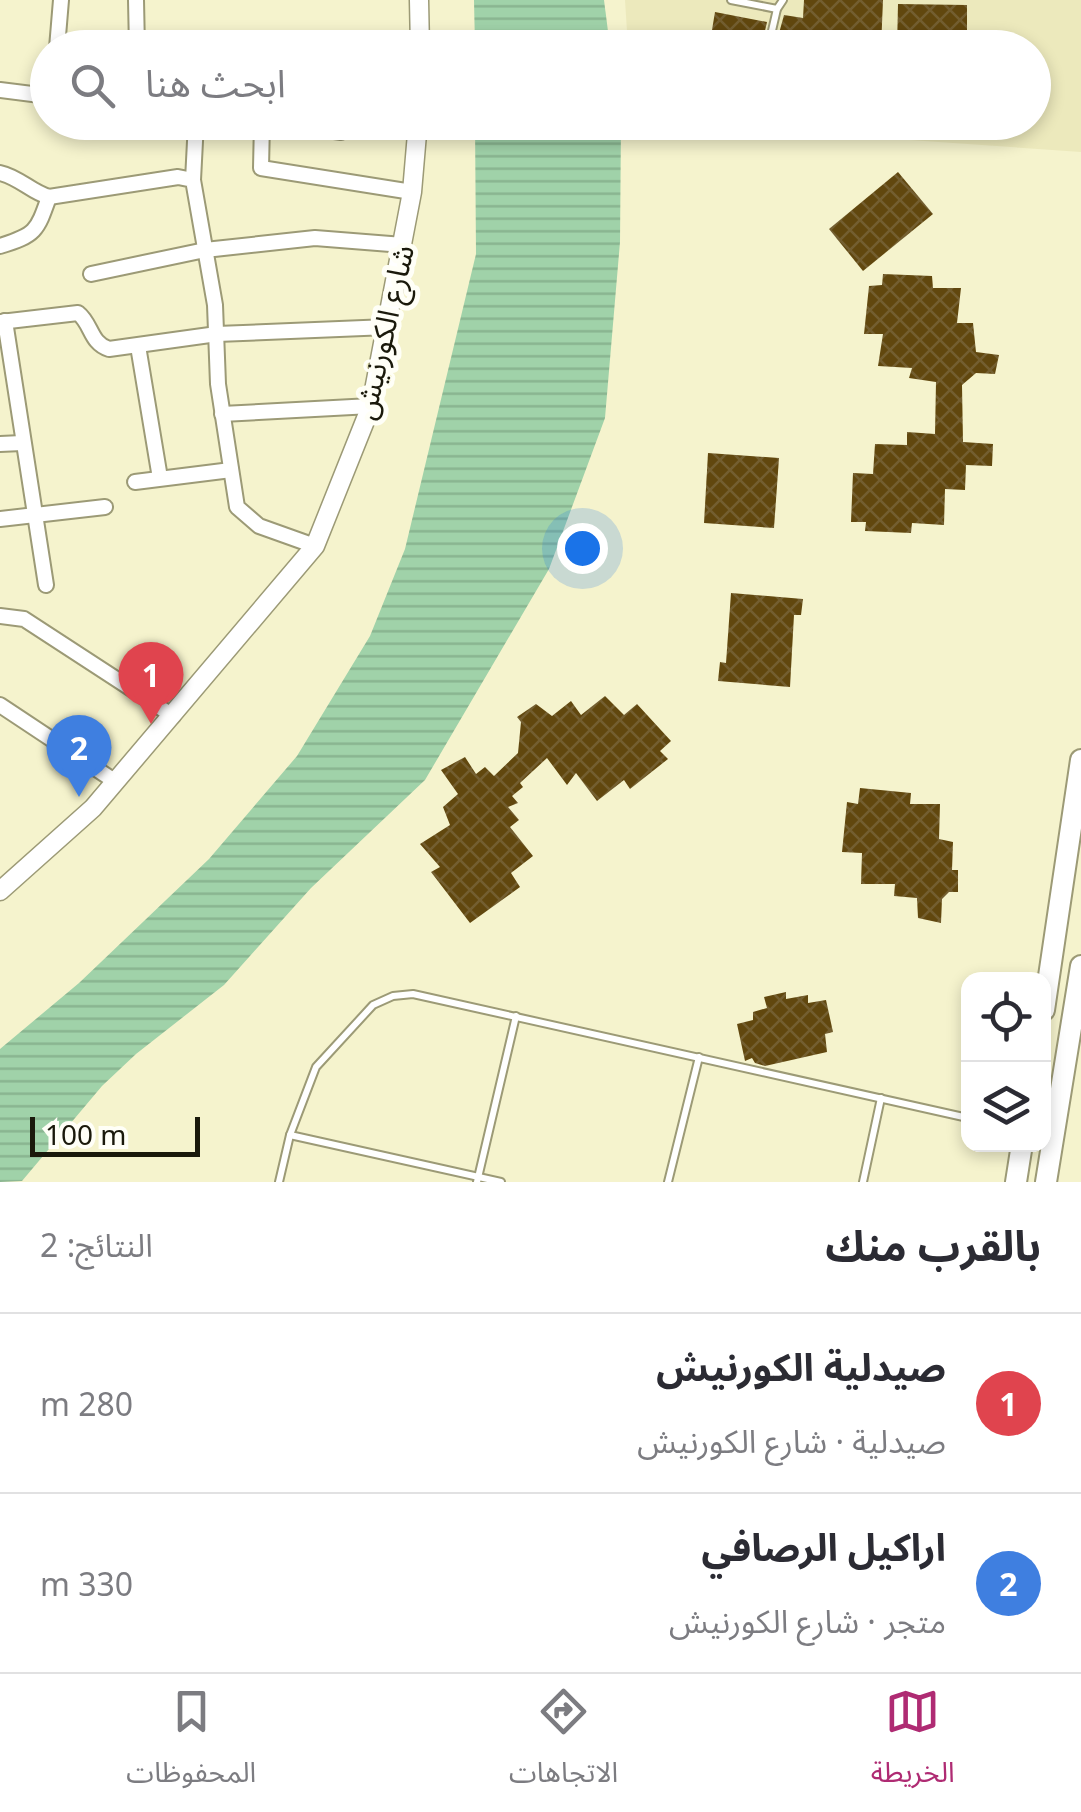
<!DOCTYPE html>
<html lang="ar">
<head>
<meta charset="utf-8">
<style>
	:root { --surface:#fff; --page:#f2f2f3; --text:#2b2b33; --muted:#7c7c81; --line:#e1e1e2; --accent:#af2b73 }
	body { margin:0; font-family:"Noto Sans","Noto Sans Arabic",sans-serif; background:var(--page); color:var(--text); direction:rtl }
	.controls { position:absolute; right:30px; bottom:30px; display:grid; overflow:hidden; border-radius:20px; box-shadow:0 5px 15px #0003 }
	.controls button { width:90px; height:90px; display:grid; place-items:center; padding:0; border:0; border-bottom:2px solid var(--line); background:var(--surface); color:var(--text); font:50px sans-serif }
	.scale { position:absolute; left:30px; bottom:25px; width:170px; box-sizing:border-box; padding-left:10px; border:5px solid #1a190b; border-top:0; font-size:28px; line-height:35px; white-space:nowrap; color:#1a190b; -webkit-text-stroke:8px #fffff7; paint-order:stroke }
	.you { position:absolute; left:582px; top:548px; width:35px; height:35px; margin:-25px; border:8px solid #fff; border-radius:50%; background:#1a73e8; box-shadow:0 0 0 15px #1a73e833 }
	.badge { display:grid; place-items:center; width:65px; height:65px; border-radius:50%; background:var(--accent); color:#fff; font-size:32px; font-weight:700 }
	.pin { position:absolute; translate:-50% -82px; filter:drop-shadow(0 2px 5px #0008) }
	.pin::after { content:''; position:absolute; top:52px; width:35px; height:30px; background:inherit; clip-path:polygon(0 0,100% 0,50% 100%) }
	.list { margin:0; padding:0; list-style:none }
	h2 { display:flex; justify-content:space-between; align-items:center; height:130px; margin:0; padding:0 40px; font-size:42px }
	h2 small { font-size:32px; font-weight:400; color:var(--muted) }
	.list li { display:grid; grid-template-columns:65px 1fr auto; gap:30px; align-items:center; box-sizing:border-box; height:180px; padding:0 40px; border-top:2px solid var(--line) }
	.list b { display:block; font-size:38px; white-space:nowrap }
	.list p { margin:0; font-size:32px; white-space:nowrap; color:var(--muted) }
	.list em { font-size:32px; font-style:normal; color:var(--muted) }
	.icon { flex:none; width:55px; height:55px; fill:none; stroke:currentColor; stroke-width:2; stroke-linecap:round; stroke-linejoin:round }
	.map { position:relative; flex:none; width:1081px; height:1182px; overflow:hidden; direction:ltr }
	.search { position:absolute; background:var(--surface); box-shadow:0 5px 15px #0003; left:30px; right:30px; top:30px; height:110px; display:flex; align-items:center; gap:25px; box-sizing:border-box; padding:0 35px; border-radius:55px; color:var(--muted); font-size:38px }
	.sheet { height:490px; background:var(--surface) }
	nav { display:flex; justify-content:space-around; align-items:center; box-sizing:border-box; height:140px; border-top:2px solid var(--line); background:var(--surface); font-size:28px; color:var(--muted) }
	nav a { display:grid; justify-items:center; gap:5px }
	nav .on { color:var(--accent) }
	.map>svg:first-child { display:block }
	.built { fill:#ece9bc }
	.water { fill:url(#water-rules) }
	.building { fill:url(#building-cross-hatch) }
	.lines { fill:none; stroke-linecap:round; stroke-linejoin:round }
	.service-casing { stroke:#9c9a76; stroke-width:10 }
	.minor-casing { stroke:#9c9a76; stroke-width:18 }
	.tertiary-casing { stroke:#9c9a76; stroke-width:21 }
	.primary-casing { stroke:#9c9a76; stroke-width:24 }
	.service { stroke:#fff; stroke-width:6 }
	.minor { stroke:#fff; stroke-width:14 }
	.tertiary { stroke:#fff; stroke-width:18 }
	.primary { stroke:#fff; stroke-width:20 }
	.labels { text-anchor:middle; dominant-baseline:central; stroke-width:10; stroke-linejoin:round; paint-order:stroke }
	.street-label { font-size:30px; fill:#1a190b; stroke:#fffff7 }
</style>
</head>
<body>
<div class="map">
<svg width="1081" height="1182" viewBox="0 0 1081 1182">
	<defs>
		<pattern id="water-rules" width="6" height="5" patternUnits="userSpaceOnUse" patternTransform="scale(2.5)"><rect width="6" height="5" fill="#a0d2a9"/><path d="M0 2.5h6" fill="none" stroke="#89b490"/></pattern>
		<pattern id="building-cross-hatch" width="8" height="8" patternUnits="userSpaceOnUse" patternTransform="scale(2.5)"><rect width="8" height="8" fill="#61470e"/><path d="M0 0l8 8M0 8l8-8" fill="none" stroke="#735e30"/></pattern>
	</defs>
	<rect width="100%" height="100%" fill="#f5f3cd"/>
	<!-- built -->
	<path class="built" d="M625 0H1081V152L667 123 1034 122V48L628 47Z"/>
	<!-- water -->
	<g class="water">
		<path d="M474 0H604L610 47H475Z"/>
		<path d="M475 123H621L620 242 605 418 549 569 425 780 311 888 224 985 136 1054 102 1086 22 1181 0 1182V1049L79 983 209 859 297 756 370 636 405 549 476 254Z"/>
	</g>
	<!-- building -->
	<g class="building">
		<path d="M804 0H883L881 48H775L784 15 803 18Z"/>
		<path d="M898 4 967 5V48H897Z"/>
		<path d="M715 12 767 22 761 48H709Z"/>
		<path d="M898 172 933 214 863 271 829 229Z"/>
		<path d="M883 274 932 276 933 288H961L957 323H973L976 352 999 355 995 374 976 373 962 385 963 442 993 444 992 466 966 465 965 490 945 489 944 525 912 523 911 533 865 531 866 522H851L853 473 873 474 875 444 907 445V432L935 434 936 382 909 378 912 368 878 366 883 334H864L869 286 882 285Z"/>
		<path d="M708 453 779 458 774 528 704 523Z"/>
		<path d="M731 593 803 599 801 615H794L790 687 718 681 720 662 726 663Z"/>
		<path d="M605 696 624 715 637 704 671 741 660 751 668 759 630 789 624 780 597 801 576 773 567 785 547 758 520 783 523 787 512 796 518 803 508 807 519 820 510 827 533 856 511 873 520 887 470 923 431 872 440 867 420 844 450 825 443 807 458 794 441 770 465 757 476 774 485 767 494 776 518 753 521 722 517 717 536 704 552 716 571 701 581 715Z"/>
		<path d="M860 788 911 793 910 804H940L939 839 953 842 952 870H958V892H949L942 899 941 923 918 918 917 898 894 896 895 884H861L862 853 842 852 847 802 858 804Z"/>
		<path d="M786 992V999L808 995V1003L826 1000 833 1032 825 1034 827 1052 765 1066 755 1063 752 1058 745 1061 737 1024 753 1020V1012L767 1008 764 997Z"/>
	</g>
	<g class="lines">
		<defs>
			<g id="service">
				<path d="M731 0 777 9"/>
				<path d="M768 48 777 9 783 0"/>
				<path d="M290 1135 501 1182"/>
				<path d="M279 1182 290 1135 316 1067 373 1005 393 996 413 994 968 1118"/>
				<path d="M477 1182 516 1016"/>
				<path d="M668 1182 699 1057"/>
				<path d="M863 1182 881 1098"/>
			</g>
			<g id="minor">
				<path d="M136 0 137 48"/>
				<path d="M57 48 61 0"/>
				<path d="M0 90 48 96"/>
				<path d="M262 122 261 168 412 192"/>
				<path d="M274 122 341 132"/>
				<path d="M0 173C19 177 31 192 49 197L178 177 193 180 215 305 218 384 237 507 259 526 315 546"/>
				<path d="M193 180 196 122"/>
				<path d="M0 246C36 235 37 231 49 197"/>
				<path d="M91 274 205 250 315 238 403 245"/>
				<path d="M5 321 46 585"/>
				<path d="M0 322 78 313C92 324 90 343 109 349L217 334 388 327"/>
				<path d="M138 346 160 478"/>
				<path d="M222 414 371 406"/>
				<path d="M0 444 22 443"/>
				<path d="M135 482 231 470"/>
				<path d="M0 519 105 507"/>
				<path d="M0 616 24 619 173 716"/>
				<path d="M0 705 116 782"/>
			</g>
			<g id="tertiary">
				<path d="M419 0 420 48"/>
				<path d="M0 891 93 808 315 546 371 406 412 192 418 122"/>
			</g>
			<g id="primary">
				<path d="M1044 1010 1081 760"/>
				<path d="M1016 1182 1022 1144"/>
				<path d="M1046 1182 1081 966"/>
			</g>
		</defs>
		<!-- service casing -->
		<use href="#service" class="service-casing"/>
		<!-- minor casing -->
		<use href="#minor" class="minor-casing"/>
		<!-- tertiary casing -->
		<use href="#tertiary" class="tertiary-casing"/>
		<!-- primary casing -->
		<use href="#primary" class="primary-casing"/>
		<!-- service -->
		<use href="#service" class="service"/>
		<!-- minor -->
		<use href="#minor" class="minor"/>
		<!-- tertiary -->
		<use href="#tertiary" class="tertiary"/>
		<!-- primary -->
		<use href="#primary" class="primary"/>
	</g>
	<g class="labels">
		<!-- street labels -->
		<g class="street-label">
			<text transform="translate(383 332) rotate(-77)">شارع الكورنيش</text>
		</g>
	</g>
</svg>
<div class="controls">
<button><svg class="icon" aria-label="locate" viewBox="0 0 24 24"><circle cx="12" cy="12" r="6"/><path d="M12 2v4M12 18v4M2 12h4M18 12h4"/></svg></button>
<button><svg class="icon" aria-label="layers" viewBox="0 0 24 24"><path d="M12 4l9 5-9 5-9-5zM3 14l9 5 9-5"/></svg></button>
</div>
<div class="scale">100 m</div>
<div class="you"></div>
<div class="pin badge" style="left:151px;top:724px;background:#e0444e">1</div>
<div class="pin badge" style="left:79px;top:797px;background:#3f7fe0">2</div>
<div class="search"><svg class="icon" aria-label="search" viewBox="0 0 24 24"><circle cx="10" cy="10" r="6"/><path d="M15 15l6 6"/></svg>ابحث هنا</div>
</div>
<section class="sheet">
<h2>بالقرب منك<small>النتائج: 2</small></h2>
<ul class="list">
<li><span class="badge" style="background:#e0444e">1</span><div><b>صيدلية الكورنيش</b><p>صيدلية · شارع الكورنيش</p></div><em>280 m</em></li>
<li><span class="badge" style="background:#3f7fe0">2</span><div><b>اراكيل الرصافي</b><p>متجر · شارع الكورنيش</p></div><em>330 m</em></li>
</ul>
</section>
<nav>
<a class="on"><svg class="icon" aria-label="map" viewBox="0 0 24 24"><path d="M3 6l6-2 6 2 6-2v14l-6 2-6-2-6 2zM9 4v14M15 6v14"/></svg>الخريطة</a>
<a><svg class="icon" aria-label="directions" viewBox="0 0 24 24"><path d="M12 3l9 9-9 9-9-9zM9 14v-3h6M13 9l2 2-2 2"/></svg>الاتجاهات</a>
<a><svg class="icon" aria-label="saved" viewBox="0 0 24 24"><path d="M7 4h10v16l-5-4-5 4z"/></svg>المحفوظات</a>
</nav>
</body>
</html>
